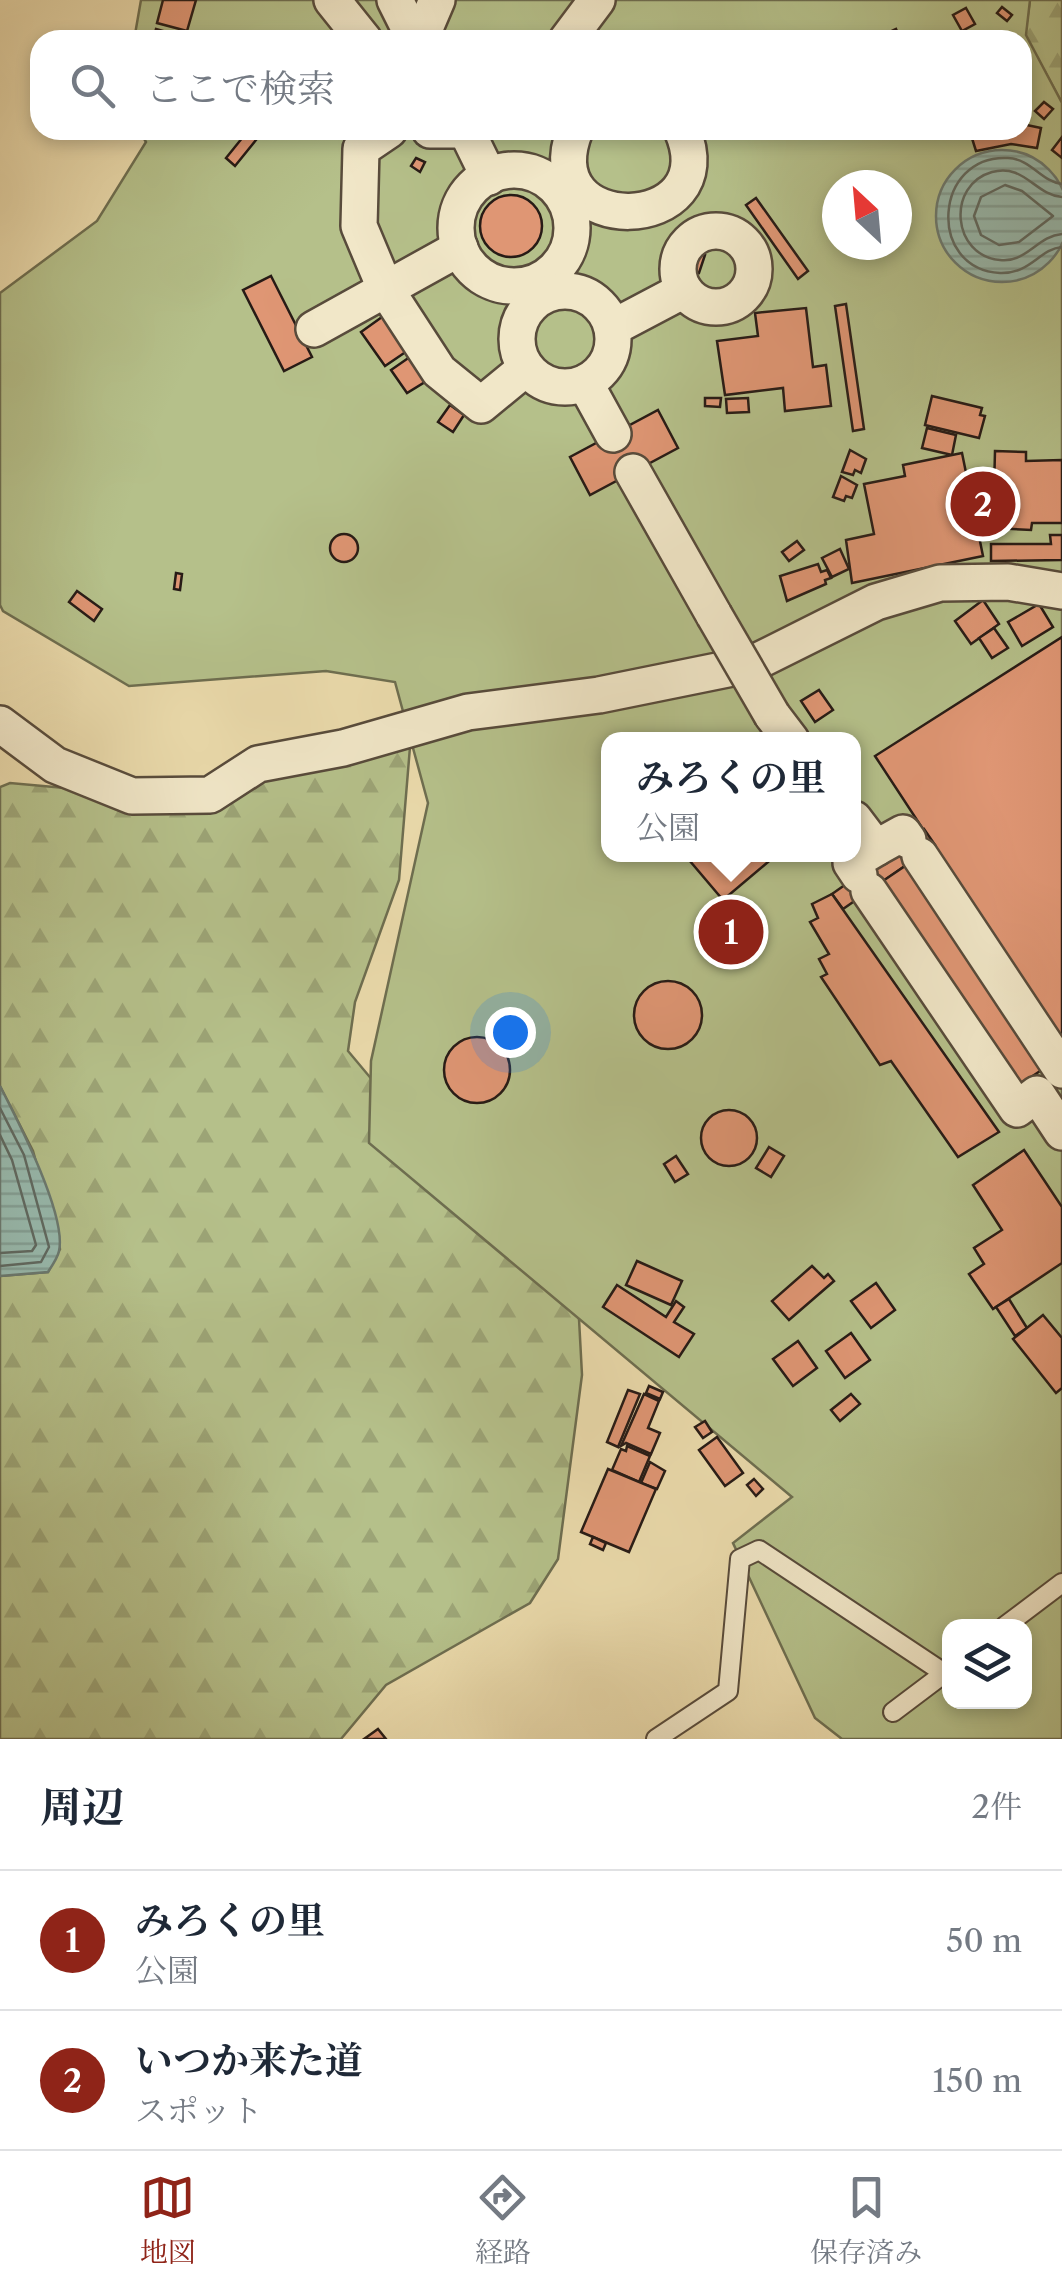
<!DOCTYPE html>
<html lang="ja">
<head>
<meta charset="utf-8">
<style>
	:root { --surface:#fff; --page:#f2f2f3; --text:#1f2937; --muted:#747a83; --line:#e0e1e3; --accent:#8f2418 }
	body { margin:0; font-family:"Libre Caslon Text","Noto Serif JP",serif; background:var(--page); color:var(--text) }
	.controls { position:absolute; right:30px; bottom:30px; display:grid; overflow:hidden; border-radius:20px; box-shadow:0 5px 15px #0003 }
	.controls button { width:90px; height:90px; display:grid; place-items:center; padding:0; border:0; border-bottom:2px solid var(--line); background:var(--surface); color:var(--text); font:50px sans-serif }
	.compass { position:absolute; left:822px; top:170px; width:90px; height:90px; border-radius:50%; background:var(--surface); box-shadow:0 5px 15px #0003; rotate:334deg }
	.you { position:absolute; left:510px; top:1032px; width:35px; height:35px; margin:-25px; border:8px solid #fff; border-radius:50%; background:#1a73e8; box-shadow:0 0 0 15px #1a73e833 }
	.badge { display:grid; place-items:center; width:65px; height:65px; border-radius:50%; background:var(--accent); color:#fff; font-size:32px; font-weight:700 }
	.pin { position:absolute; translate:-50% -50%; border:5px solid #fff; box-shadow:0 2px 10px #0006 }
	.popup { position:absolute; left:601px; top:732px; width:260px; height:130px; box-sizing:border-box; display:grid; place-content:center; border-radius:20px; background:var(--surface); filter:drop-shadow(0 2px 8px #0005); font-size:32px; white-space:nowrap; color:var(--muted) }
	.popup b { font-size:38px; color:var(--text) }
	.popup::after { content:''; position:absolute; left:50%; top:100%; margin-left:-20px; border:20px solid transparent; border-top-color:var(--surface) }
	.list { margin:0; padding:0; list-style:none }
	h2 { display:flex; justify-content:space-between; align-items:center; height:130px; margin:0; padding:0 40px; font-size:42px }
	h2 small { font-size:32px; font-weight:400; color:var(--muted) }
	.list li { display:grid; grid-template-columns:65px 1fr auto; gap:30px; align-items:center; box-sizing:border-box; height:140px; padding:0 40px; border-top:2px solid var(--line) }
	.list b { display:block; font-size:38px; white-space:nowrap }
	.list p { margin:0; font-size:32px; white-space:nowrap; color:var(--muted) }
	.list em { font-size:32px; font-style:normal; color:var(--muted) }
	.icon { flex:none; width:55px; height:55px; fill:none; stroke:currentColor; stroke-width:2; stroke-linecap:round; stroke-linejoin:round }
	.map { position:relative; flex:none; width:1062px; height:1739px; overflow:hidden }
	.search { position:absolute; background:var(--surface); box-shadow:0 5px 15px #0003; left:30px; right:30px; top:30px; height:110px; display:flex; align-items:center; gap:25px; box-sizing:border-box; padding:0 35px; border-radius:30px; color:var(--muted); font-size:38px }
	.sheet { height:410px; background:var(--surface) }
	nav { display:flex; justify-content:space-around; align-items:center; box-sizing:border-box; height:140px; border-top:2px solid var(--line); background:var(--surface); font-size:28px; color:var(--muted) }
	nav a { display:grid; justify-items:center; gap:5px }
	nav .on { color:var(--accent) }
	.map>svg:first-child { display:block }
	.forest { fill:url(#forest-firs); stroke:#6e6e50; stroke-width:2.5 }
	.park { fill:#b5c08a; stroke:#6e6e50; stroke-width:2.5; fill-rule:evenodd }
	.water { fill:url(#water-rules); stroke:#6b7a71; stroke-width:2.5 }
	.lines { fill:none; stroke-linecap:round; stroke-linejoin:round }
	.shore { stroke:#606a62; stroke-width:2.5 }
	.building { fill:#df9674; stroke:#271b16; stroke-width:2.5 }
	.lane-casing { stroke:#584b3b; stroke-width:22 }
	.street-casing { stroke:#584b3b; stroke-width:40 }
	.lane { stroke:#f1e7c8; stroke-width:18 }
	.street { stroke:#f1e7c8; stroke-width:35 }
	.street-bridge-casing { stroke:#584b3b; stroke-width:40; stroke-linecap:butt }
	.street-bridge { stroke:#f1e7c8; stroke-width:35 }
</style>
</head>
<body>
<div class="map">
<svg width="1062" height="1739" viewBox="0 0 1062 1739">
	<defs>
		<pattern id="forest-firs" width="22" height="20" patternUnits="userSpaceOnUse" patternTransform="scale(2.5)"><rect width="22" height="20" fill="#b5c08a"/><path d="M5 1l3.5 6h-7zM16 11l3.5 6h-7z" fill="#9ca476"/></pattern>
		<pattern id="water-rules" width="6" height="5" patternUnits="userSpaceOnUse" patternTransform="scale(2.5)"><rect width="6" height="5" fill="#98baae"/><path d="M0 2.5h6" fill="none" stroke="#839f95"/></pattern>
	</defs>
	<rect width="100%" height="100%" fill="#eadaab"/>
	<filter id="stains"><feTurbulence type="fractalNoise" baseFrequency=".002" numOctaves="4"/><feColorMatrix values="0 0 0 0 .2 0 0 0 0 .09 0 0 0 0 .02 0 0 0 .5 -.17"/></filter>
	<radialGradient id="worn" r=".72"><stop offset=".6" stop-color="#630" stop-opacity="0"/><stop offset="1" stop-color="#630" stop-opacity=".3"/></radialGradient>
	<!-- forest -->
	<g class="forest">
		<path d="M1030 0H1062V103L1025 35Z"/>
		<path d="M410 747 399 880 355 1002 348 1051 435 1155 578 1300 582 1375 558 1559 530 1603 386 1685 341 1739H0V1276L48 1272 60 1249 33 1151 0 1086V787L10 783 65 788 240 776Z"/>
	</g>
	<!-- park -->
	<path class="park" d="M141 0H1030L1026 35 1062 103V1739H842L815 1718 733 1543 792 1497 369 1143 371 1061 428 803 395 682 326 671 129 686 3 611 0 605V293L97 221 146 142 139 130H1022V40H134ZM837 185H897V245H837ZM608 740H854V854H608ZM950 1626H1024V1702H950Z"/>
	<!-- water -->
	<g class="water">
		<circle cx="1002" cy="216" r="66"/>
		<path d="M0 1086C17 1119 67 1215 59 1251 58 1257 52 1266 48 1272L0 1276Z"/>
	</g>
	<g class="lines">
		<!-- shore -->
		<g class="shore">
			<path d="M1062 184C1042 182 1031 159 1008 158 934 154 926 269 1000 273 1031 274 1039 249 1062 247"/>
			<path d="M1005 185 1022 191 1053 216 1019 242 999 245 981 235 974 216 981 197Z"/>
			<path d="M1062 197C1035 195 1024 163 992 172 946 185 952 256 1000 260 1027 263 1037 236 1062 234"/>
			<path d="M0 1108 24 1155 49 1247 41 1262 0 1266"/>
			<path d="M0 1135 12 1160 36 1245 32 1251 0 1253"/>
		</g>
	</g>
	<!-- building -->
	<g class="building">
		<path d="M163 0H196L187 31 157 23Z"/>
		<path d="M1002 7 1012 15 1007 21 997 13Z"/>
		<path d="M966 8 975 24 962 31 953 15Z"/>
		<path d="M156 29 194 40H153Z"/>
		<path d="M896 29 901 40H873Z"/>
		<path d="M1044 102 1053 109 1044 119 1035 111Z"/>
		<path d="M1022 124 1041 128 1037 148 1011 144 976 151 970 132 1022 130Z"/>
		<path d="M247 132 256 140 235 166 226 158Z"/>
		<path d="M1062 137V158L1052 150Z"/>
		<path d="M416 158 425 162 420 172 411 166Z"/>
		<circle cx="511" cy="226" r="31"/>
		<path d="M756 198 808 271 798 279 746 205Z"/>
		<path d="M686 248 705 255 699 273 680 267Z"/>
		<path d="M271 276 312 357 284 371 243 290Z"/>
		<path d="M846 304 864 429 853 431 835 306Z"/>
		<path d="M806 308 813 367 826 365 831 406 785 411 783 388 725 395 717 341 758 336 755 313Z"/>
		<path d="M389 312 413 347 385 366 361 332Z"/>
		<path d="M417 352 433 377 407 393 391 370Z"/>
		<path d="M932 396 982 408 980 415 985 416 979 438 925 425Z"/>
		<path d="M705 398H721L720 407 705 406Z"/>
		<path d="M748 398 749 412 727 413 726 399Z"/>
		<path d="M450 405 464 415 453 432 438 422Z"/>
		<path d="M658 410 678 448 590 495 570 457Z"/>
		<path d="M927 428 956 435 952 455 922 448Z"/>
		<path d="M850 450 866 459 861 473 855 470 853 475 842 472Z"/>
		<path d="M995 451 1026 452V461L1062 460V523H1032L1031 530 993 528Z"/>
		<path d="M962 453 983 556 852 583 846 540 874 534 864 484 905 476 903 465Z"/>
		<path d="M841 476 857 485 852 498 846 496 844 501 833 497Z"/>
		<circle cx="344" cy="548" r="14"/>
		<path d="M1050 535H1062V560L991 561V544H1051Z"/>
		<path d="M797 541 804 550 789 561 782 552Z"/>
		<path d="M840 549 849 569 832 577 822 558Z"/>
		<path d="M818 564 821 572 827 570 831 578 825 580 826 584 787 601 780 576Z"/>
		<path d="M176 573 182 574 180 590 174 589Z"/>
		<path d="M77 591 102 609 94 621 69 602Z"/>
		<path d="M983 600 999 624 971 644 955 621Z"/>
		<path d="M1039 604 1053 627 1022 646 1008 622Z"/>
		<path d="M994 628 1008 648 992 658 979 638Z"/>
		<path d="M1062 637V1041L875 756Z"/>
		<path d="M819 690 833 710 815 722 801 701Z"/>
		<path d="M924 829 935 845 843 909 832 894Z"/>
		<path d="M684 854H762L768 862 723 900Z"/>
		<path d="M911 862 1049 1065 1012 1090 874 887Z"/>
		<path d="M832 894 999 1132 958 1157 891 1061 880 1065 821 977 827 974 819 959 829 954 810 922 818 918 812 904Z"/>
		<circle cx="668" cy="1015" r="34"/>
		<circle cx="477" cy="1070" r="33"/>
		<circle cx="729" cy="1138" r="28"/>
		<path d="M769 1147 784 1156 771 1177 756 1168Z"/>
		<path d="M1024 1150 1062 1207V1263L993 1309 969 1274 984 1264 974 1248 1002 1230 973 1185Z"/>
		<path d="M676 1156 688 1174 675 1182 664 1164Z"/>
		<path d="M637 1261 682 1281 671 1305 626 1285Z"/>
		<path d="M812 1266 824 1278 828 1274 834 1281 789 1320 772 1301Z"/>
		<path d="M876 1283 895 1310 871 1328 851 1301Z"/>
		<path d="M617 1285 666 1317 676 1301 684 1307 674 1322 694 1334 679 1357 603 1307Z"/>
		<path d="M1009 1299 1027 1328 1015 1336 996 1307Z"/>
		<path d="M1043 1315 1062 1338V1388L1056 1393 1013 1339Z"/>
		<path d="M851 1333 870 1360 845 1378 826 1351Z"/>
		<path d="M798 1341 817 1368 793 1386 773 1359Z"/>
		<path d="M649 1386 663 1392 660 1399 646 1393Z"/>
		<path d="M628 1390 640 1394 618 1447 607 1442Z"/>
		<path d="M644 1394 659 1401 648 1428 660 1433 651 1454 626 1443 621 1446Z"/>
		<path d="M851 1394 860 1404 840 1421 831 1410Z"/>
		<path d="M705 1421 712 1432 703 1438 695 1427Z"/>
		<path d="M717 1437 743 1473 725 1486 699 1450Z"/>
		<path d="M627 1446 650 1456 639 1482 612 1470 621 1449 626 1451Z"/>
		<path d="M650 1462 665 1471 657 1489 641 1483Z"/>
		<path d="M608 1469 656 1489 629 1552 581 1532Z"/>
		<path d="M754 1479 763 1489 756 1496 747 1485Z"/>
		<path d="M593 1537 606 1543 603 1550 590 1544Z"/>
		<path d="M378 1729 386 1739H364Z"/>
	</g>
	<g class="lines">
		<defs>
			<g id="lane">
				<path d="M1005 1626 1062 1583"/>
				<path d="M893 1712 950 1669"/>
				<path d="M656 1739 728 1691 740 1559 759 1550 944 1673"/>
			</g>
			<g id="street">
				<path d="M332 0 364 40"/>
				<path d="M395 0 415 40"/>
				<path d="M420 40 437 0"/>
				<path d="M567 40 597 0"/>
				<path d="M389 130 361 149 359 226 385 288 439 371 481 405 526 368"/>
				<path d="M430 130H457"/>
				<path d="M466 130 489 177"/>
				<path d="M575 130C531 241 728 236 682 130"/>
				<circle cx="514" cy="228" r="58"/>
				<circle cx="716" cy="269" r="38"/>
				<circle cx="565" cy="339" r="48"/>
				<path d="M612 328 684 290"/>
				<path d="M314 329 460 248"/>
				<path d="M585 383 613 434"/>
				<path d="M633 472 714 615"/>
				<path d="M772 715 791 740"/>
				<path d="M0 724 55 765 132 796 210 795 258 764 343 748 468 712 599 695 752 664 876 602 940 583 1008 582 1062 591"/>
				<path d="M854 819 876 848 851 863 859 875"/>
				<path d="M876 848 903 833 908 840"/>
				<path d="M920 856 1062 1070"/>
				<path d="M869 891 1017 1109 1037 1094 1062 1132"/>
			</g>
		</defs>
		<!-- lane casing -->
		<use href="#lane" class="lane-casing"/>
		<!-- street casing -->
		<use href="#street" class="street-casing"/>
		<!-- lane -->
		<use href="#lane" class="lane"/>
		<!-- street -->
		<use href="#street" class="street"/>
		<defs>
			<path id="street-bridge" d="M714 615 772 715"/>
		</defs>
		<!-- street-bridge casing -->
		<use href="#street-bridge" class="street-bridge-casing"/>
		<!-- street-bridge -->
		<use href="#street-bridge" class="street-bridge"/>
	</g>
	<rect width="100%" height="100%" filter="url(#stains)"/>
	<rect width="100%" height="100%" fill="url(#worn)"/>
</svg>
<div class="controls">
<button><svg class="icon" aria-label="layers" viewBox="0 0 24 24"><path d="M12 4l9 5-9 5-9-5zM3 14l9 5 9-5"/></svg></button>
</div>
<svg class="compass" viewBox="-18 -18 36 36"><path d="M0-13l5 13h-10z" fill="#e53935"/><path d="M0 13l5-13h-10z" fill="#747a83"/></svg>
<div class="you"></div>
<div class="pin badge" style="left:731px;top:932px">1</div>
<div class="popup"><b>みろくの里</b>公園</div>
<div class="pin badge" style="left:983px;top:504px">2</div>
<div class="search"><svg class="icon" aria-label="search" viewBox="0 0 24 24"><circle cx="10" cy="10" r="6"/><path d="M15 15l6 6"/></svg>ここで検索</div>
</div>
<section class="sheet">
<h2>周辺<small>2件</small></h2>
<ul class="list">
<li><span class="badge">1</span><div><b>みろくの里</b><p>公園</p></div><em>50 m</em></li>
<li><span class="badge">2</span><div><b>いつか来た道</b><p>スポット</p></div><em>150 m</em></li>
</ul>
</section>
<nav>
<a class="on"><svg class="icon" aria-label="map" viewBox="0 0 24 24"><path d="M3 6l6-2 6 2 6-2v14l-6 2-6-2-6 2zM9 4v14M15 6v14"/></svg>地図</a>
<a><svg class="icon" aria-label="directions" viewBox="0 0 24 24"><path d="M12 3l9 9-9 9-9-9zM9 14v-3h6M13 9l2 2-2 2"/></svg>経路</a>
<a><svg class="icon" aria-label="saved" viewBox="0 0 24 24"><path d="M7 4h10v16l-5-4-5 4z"/></svg>保存済み</a>
</nav>
</body>
</html>
